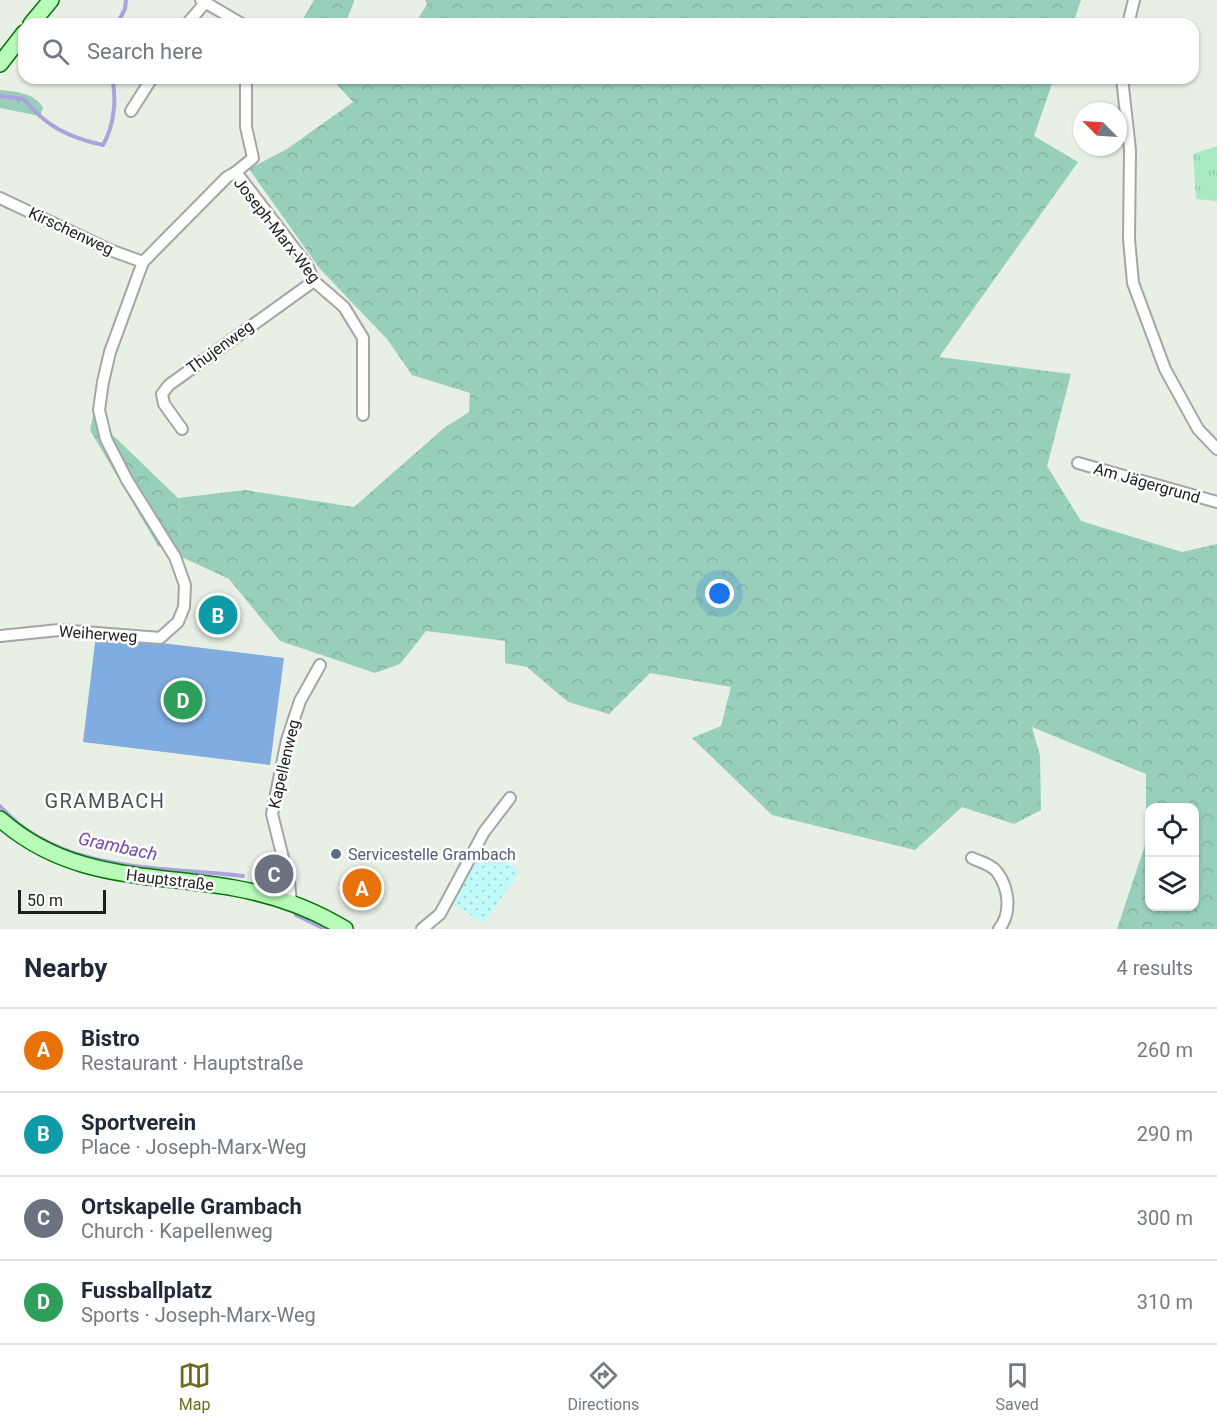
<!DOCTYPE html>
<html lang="en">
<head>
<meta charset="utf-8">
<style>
	:root { --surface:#fff; --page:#f6f6f7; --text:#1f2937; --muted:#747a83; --line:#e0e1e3; --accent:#6c6b1e }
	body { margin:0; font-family:Roboto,sans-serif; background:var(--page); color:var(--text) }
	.controls { position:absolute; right:18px; bottom:18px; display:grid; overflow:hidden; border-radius:12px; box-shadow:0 2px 4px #0004 }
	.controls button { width:54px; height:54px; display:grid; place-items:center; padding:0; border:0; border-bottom:2px solid var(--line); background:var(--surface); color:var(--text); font:30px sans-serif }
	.compass { position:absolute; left:1073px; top:102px; width:54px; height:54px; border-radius:50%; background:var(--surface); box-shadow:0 2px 4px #0004; rotate:294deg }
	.scale { position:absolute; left:18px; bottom:15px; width:88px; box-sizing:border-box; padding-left:6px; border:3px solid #1e1e1e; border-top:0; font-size:16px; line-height:21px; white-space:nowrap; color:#1e1e1e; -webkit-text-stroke:4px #fff; paint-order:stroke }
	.you { position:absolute; left:720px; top:594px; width:21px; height:21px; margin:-15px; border:4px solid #fff; border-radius:50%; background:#1a73e8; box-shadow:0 0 0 9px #1a73e833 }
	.badge { display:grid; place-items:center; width:39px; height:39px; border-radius:50%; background:var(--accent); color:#fff; font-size:20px; font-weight:700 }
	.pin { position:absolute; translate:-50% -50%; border:3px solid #fff; box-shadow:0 2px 6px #0006 }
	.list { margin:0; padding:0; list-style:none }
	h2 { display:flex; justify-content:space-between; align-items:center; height:78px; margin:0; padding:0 24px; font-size:26px }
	h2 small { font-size:20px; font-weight:400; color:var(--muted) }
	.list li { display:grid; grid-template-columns:39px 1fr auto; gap:18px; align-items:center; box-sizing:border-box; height:84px; padding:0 24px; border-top:2px solid var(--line) }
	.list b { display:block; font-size:22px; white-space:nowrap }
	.list p { margin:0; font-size:20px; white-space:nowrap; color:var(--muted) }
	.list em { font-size:20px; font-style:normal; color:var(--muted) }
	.icon { flex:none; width:33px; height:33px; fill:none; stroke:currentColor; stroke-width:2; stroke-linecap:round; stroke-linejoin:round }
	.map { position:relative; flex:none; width:1217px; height:929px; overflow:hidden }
	.search { position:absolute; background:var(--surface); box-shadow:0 2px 4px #0004; left:18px; right:18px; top:18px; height:66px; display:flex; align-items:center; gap:15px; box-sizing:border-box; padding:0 21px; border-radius:18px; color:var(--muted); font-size:22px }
	.sheet { height:414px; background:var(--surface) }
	nav { display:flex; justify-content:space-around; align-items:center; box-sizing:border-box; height:84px; border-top:2px solid var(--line); background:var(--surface); font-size:16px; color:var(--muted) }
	nav a { display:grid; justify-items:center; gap:3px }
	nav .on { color:var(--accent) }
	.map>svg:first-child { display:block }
	.grass { fill:url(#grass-tufts) }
	.forest { fill:url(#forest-crowns); fill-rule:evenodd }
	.park { fill:url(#park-dots) }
	.pitch { fill:#81acdf }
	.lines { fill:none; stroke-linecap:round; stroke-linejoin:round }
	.stream { stroke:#aca3dd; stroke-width:4 }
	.street-casing { stroke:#a5a5a5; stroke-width:14 }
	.secondary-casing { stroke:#047608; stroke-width:18 }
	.street { stroke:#fff; stroke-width:10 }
	.secondary { stroke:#b8fab7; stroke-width:15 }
	.service-dot { fill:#5c6f8a; stroke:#fff; stroke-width:2 }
	.labels { text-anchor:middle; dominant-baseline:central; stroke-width:5; stroke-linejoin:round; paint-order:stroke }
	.street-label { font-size:16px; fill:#1e1e1e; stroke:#fff }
	.service-label { font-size:16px; fill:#4e5e75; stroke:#fff; text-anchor:start }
	.water-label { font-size:18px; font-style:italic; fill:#7449ae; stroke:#fff }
	.quarter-label { font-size:20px; letter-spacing:1.5px; fill:#515151; stroke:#fff }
</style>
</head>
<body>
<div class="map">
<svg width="1217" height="929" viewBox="0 0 1217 929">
	<defs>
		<pattern id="grass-tufts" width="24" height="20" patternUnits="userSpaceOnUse" patternTransform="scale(1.5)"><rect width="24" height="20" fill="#a9eac5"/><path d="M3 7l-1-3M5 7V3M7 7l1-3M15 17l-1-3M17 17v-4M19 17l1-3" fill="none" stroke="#91c8a9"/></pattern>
		<pattern id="forest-crowns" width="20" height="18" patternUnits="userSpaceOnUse" patternTransform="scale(1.5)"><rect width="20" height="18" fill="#98cfba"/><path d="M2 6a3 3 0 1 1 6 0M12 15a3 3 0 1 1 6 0" fill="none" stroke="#83b19f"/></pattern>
		<pattern id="park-dots" width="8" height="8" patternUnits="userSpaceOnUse" patternTransform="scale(1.5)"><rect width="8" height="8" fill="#c0f9fa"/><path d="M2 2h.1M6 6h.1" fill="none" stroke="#a5d5d6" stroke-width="1.8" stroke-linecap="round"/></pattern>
	</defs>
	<rect width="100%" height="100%" fill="#e8efe4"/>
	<!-- grass -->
	<path class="grass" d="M1217 146V201L1196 199 1193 154Z"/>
	<!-- forest -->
	<g class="forest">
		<path d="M314 0H354V2L345 24H300Z"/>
		<path d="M425 0H1081L1073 24H415L427 4Z"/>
		<path d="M331 78H1054L1034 136 1078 162 939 357 1071 374 1047 466 1081 521 1182 552 1217 544V929H1117L1146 842V774L1032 727 1040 756 1041 810 1014 824 962 807 915 850 772 815 692 738 721 726 731 687 650 673 609 714 568 702 527 667 505 663V641L426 631 400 664 375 673 280 641 229 579 158 546 90 430 93 416 178 498 245 490 354 507 444 428 469 412 470 393 412 375 387 339 320 269 249 169 287 149 353 102ZM1150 808H1194V906H1150Z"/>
		<path d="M0 90C16 92 36 93 43 108L40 116 0 108Z"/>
	</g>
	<!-- park -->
	<path class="park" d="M480 847 520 871 484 923 451 903Z"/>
	<!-- pitch -->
	<path class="pitch" d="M96 635 284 658 270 765 83 742Z"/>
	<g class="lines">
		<!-- stream -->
		<g class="stream">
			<path d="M117 24 125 9 126 0"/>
			<path d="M0 96 24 99C45 126 70 138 103 145 114 126 117 99 112 78"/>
			<path d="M0 806C60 874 162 866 243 876"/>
			<path d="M296 915 325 929"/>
		</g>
		<defs>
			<g id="street">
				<path d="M201 0 242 24"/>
				<path d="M187 24 205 3"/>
				<path d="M1128 24 1134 0"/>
				<path d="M1122 78 1130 150 1129 239 1133 283 1165 369 1198 429 1217 449"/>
				<path d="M131 111 152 78"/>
				<path d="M236 172 253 158 246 127V78"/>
				<path d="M0 198 110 250 143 262"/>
				<path d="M182 429 164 404 162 394 169 385 314 281"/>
				<path d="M1078 463 1217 502"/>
				<path d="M0 636 59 630 160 638 178 622 184 607 185 585 175 557 127 480 106 439 99 410 103 382 110 352 143 262 227 177 236 172 307 265 314 281 344 307 363 338V415"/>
				<path d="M972 858C980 862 991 864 997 872 1009 888 1012 913 999 929"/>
				<path d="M291 903 289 882 272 814 287 740 300 701 320 665"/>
				<path d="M422 929 440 914 484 832 510 798"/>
			</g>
			<g id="secondary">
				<path d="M31 24 51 0"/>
				<path d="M0 64 24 33"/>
				<path d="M0 819C70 881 149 873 234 888 273 895 311 908 345 929"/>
			</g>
		</defs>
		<!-- street casing -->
		<use href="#street" class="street-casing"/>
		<!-- secondary casing -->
		<use href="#secondary" class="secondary-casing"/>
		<!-- street -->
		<use href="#street" class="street"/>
		<!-- secondary -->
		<use href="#secondary" class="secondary"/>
	</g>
	<!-- markers -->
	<circle class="service-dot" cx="336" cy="854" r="6"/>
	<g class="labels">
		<!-- street labels -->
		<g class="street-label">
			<text transform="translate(277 230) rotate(52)">Joseph-Marx-Weg</text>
			<text transform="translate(71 231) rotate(25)">Kirschenweg</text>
			<text transform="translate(220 347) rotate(-36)">Thujenweg</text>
			<text transform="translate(1147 483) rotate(16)">Am Jägergrund</text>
			<text transform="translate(98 634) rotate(4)">Weiherweg</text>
			<text transform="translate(284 764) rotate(-77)">Kapellenweg</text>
			<text transform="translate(170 880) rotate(7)">Hauptstraße</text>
		</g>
		<!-- service labels -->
		<g class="service-label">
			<text x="348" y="854">Servicestelle Grambach</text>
		</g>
		<!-- water labels -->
		<g class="water-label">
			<text transform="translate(118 846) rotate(12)">Grambach</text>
		</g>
		<!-- quarter labels -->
		<g class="quarter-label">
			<text x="105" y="801">GRAMBACH</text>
		</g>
	</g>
</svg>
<div class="controls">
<button><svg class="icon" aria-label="locate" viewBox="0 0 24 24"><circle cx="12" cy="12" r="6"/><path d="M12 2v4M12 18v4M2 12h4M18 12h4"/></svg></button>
<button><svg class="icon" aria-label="layers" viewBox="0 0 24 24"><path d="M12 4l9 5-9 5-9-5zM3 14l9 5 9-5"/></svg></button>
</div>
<svg class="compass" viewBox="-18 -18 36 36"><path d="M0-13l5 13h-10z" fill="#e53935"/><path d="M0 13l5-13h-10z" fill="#747a83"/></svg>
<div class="scale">50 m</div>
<div class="you"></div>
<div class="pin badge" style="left:362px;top:888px;background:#e8710a">A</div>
<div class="pin badge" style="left:218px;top:615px;background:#0f9aa8">B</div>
<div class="pin badge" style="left:274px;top:874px;background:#6b7280">C</div>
<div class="pin badge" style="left:183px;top:700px;background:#2e9e5b">D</div>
<div class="search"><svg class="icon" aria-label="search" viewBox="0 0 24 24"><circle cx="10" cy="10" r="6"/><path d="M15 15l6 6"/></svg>Search here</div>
</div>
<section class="sheet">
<h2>Nearby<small>4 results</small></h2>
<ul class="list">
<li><span class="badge" style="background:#e8710a">A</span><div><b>Bistro</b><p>Restaurant · Hauptstraße</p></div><em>260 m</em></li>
<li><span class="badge" style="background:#0f9aa8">B</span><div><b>Sportverein</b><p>Place · Joseph-Marx-Weg</p></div><em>290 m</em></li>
<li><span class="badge" style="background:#6b7280">C</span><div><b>Ortskapelle Grambach</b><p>Church · Kapellenweg</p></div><em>300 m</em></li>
<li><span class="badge" style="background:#2e9e5b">D</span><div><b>Fussballplatz</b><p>Sports · Joseph-Marx-Weg</p></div><em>310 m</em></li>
</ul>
</section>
<nav>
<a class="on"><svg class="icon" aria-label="map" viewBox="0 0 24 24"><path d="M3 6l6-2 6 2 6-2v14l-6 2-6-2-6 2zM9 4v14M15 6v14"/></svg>Map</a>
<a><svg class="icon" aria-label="directions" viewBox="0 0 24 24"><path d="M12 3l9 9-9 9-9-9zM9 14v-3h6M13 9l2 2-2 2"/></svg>Directions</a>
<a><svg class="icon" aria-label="saved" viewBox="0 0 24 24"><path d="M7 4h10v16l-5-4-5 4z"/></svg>Saved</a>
</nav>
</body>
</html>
